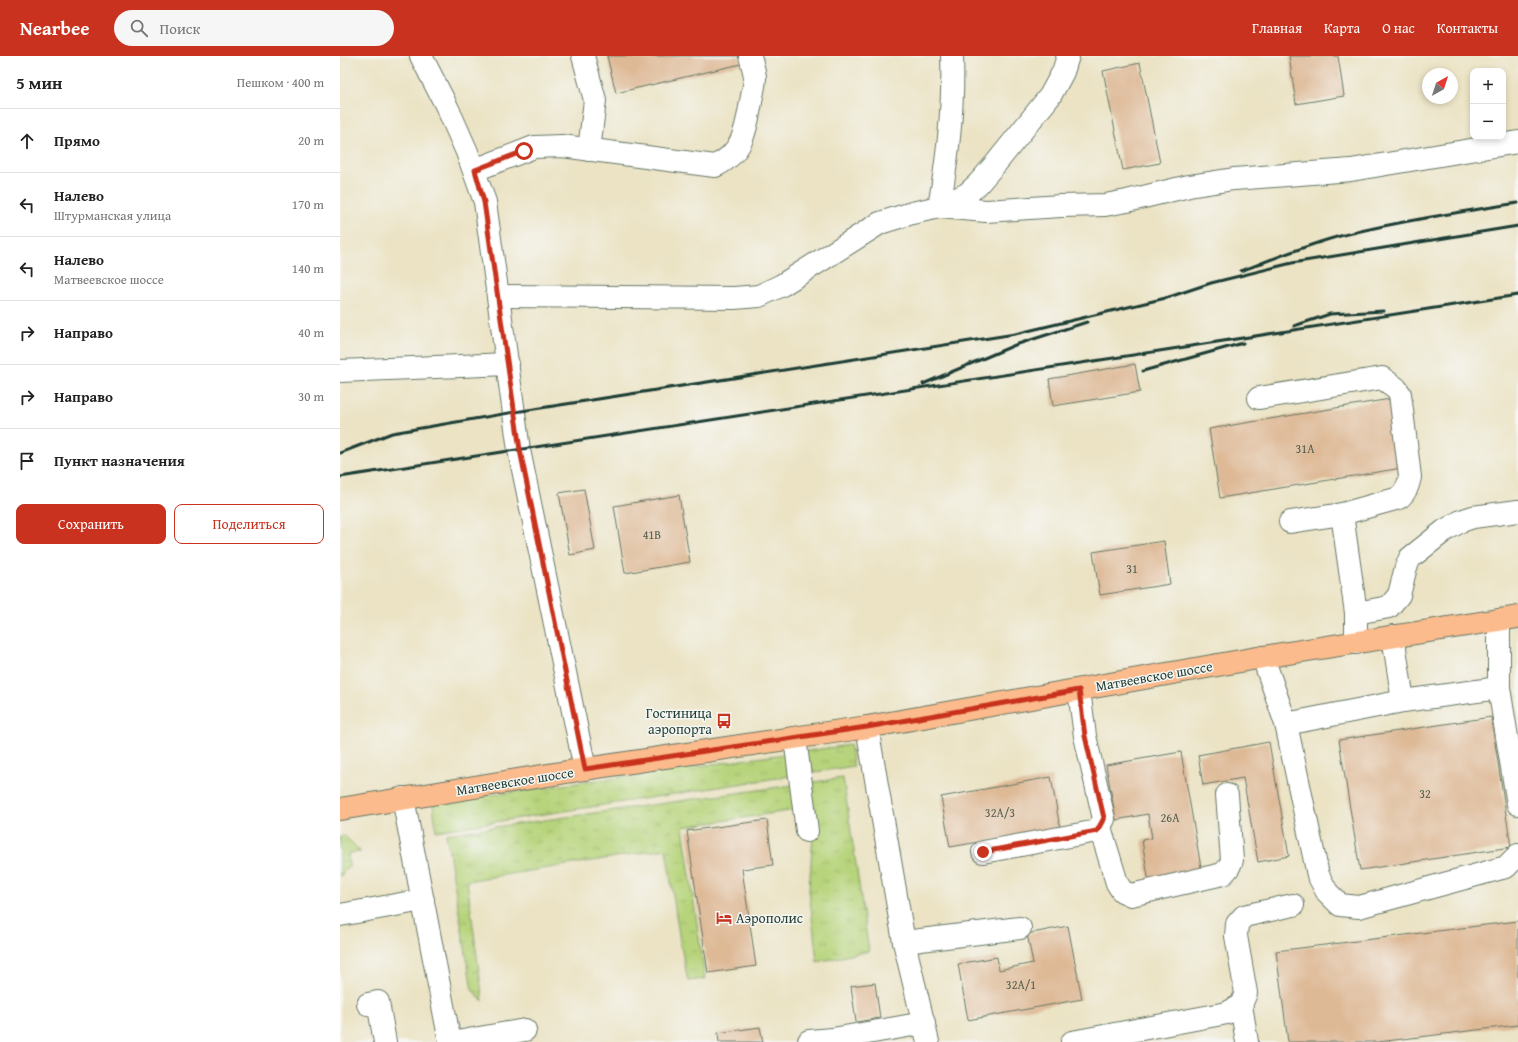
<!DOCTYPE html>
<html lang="ru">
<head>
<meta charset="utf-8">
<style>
	:root { --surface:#fff; --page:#f6f6f6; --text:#222; --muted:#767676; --line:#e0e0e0; --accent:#c8321e }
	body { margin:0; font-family:"Gentium Book Plus",serif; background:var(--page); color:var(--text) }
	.controls { position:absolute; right:12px; top:12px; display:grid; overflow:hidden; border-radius:8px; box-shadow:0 2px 6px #0003 }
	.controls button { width:36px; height:36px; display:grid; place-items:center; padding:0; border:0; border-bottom:1px solid var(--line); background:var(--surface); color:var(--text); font:20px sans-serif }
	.compass { position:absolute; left:1082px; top:12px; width:36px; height:36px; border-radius:50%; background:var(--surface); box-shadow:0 2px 6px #0003; rotate:39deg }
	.stop { position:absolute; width:12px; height:12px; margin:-9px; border:3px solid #c8321e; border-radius:50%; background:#fff }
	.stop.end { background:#c8321e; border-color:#fff; box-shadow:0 1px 4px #0008 }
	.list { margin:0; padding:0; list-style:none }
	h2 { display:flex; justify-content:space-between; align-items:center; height:52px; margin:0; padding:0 16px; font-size:17px }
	h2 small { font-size:13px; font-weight:400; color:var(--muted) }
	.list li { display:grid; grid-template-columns:26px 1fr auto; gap:12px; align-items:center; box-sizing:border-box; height:64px; padding:0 16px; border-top:1px solid var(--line) }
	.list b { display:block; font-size:15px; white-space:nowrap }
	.list p { margin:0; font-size:13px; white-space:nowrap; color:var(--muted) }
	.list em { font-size:13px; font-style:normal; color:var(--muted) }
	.actions { display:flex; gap:8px; padding:12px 16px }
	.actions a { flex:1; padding:9px 0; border:1px solid var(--accent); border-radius:8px; text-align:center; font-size:14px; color:var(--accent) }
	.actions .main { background:var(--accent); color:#fff }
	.icon { flex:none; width:22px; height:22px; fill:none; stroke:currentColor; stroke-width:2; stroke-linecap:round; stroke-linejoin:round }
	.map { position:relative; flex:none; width:1178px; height:986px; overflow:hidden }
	header { display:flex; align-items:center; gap:24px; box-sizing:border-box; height:56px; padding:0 20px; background:var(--accent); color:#fff }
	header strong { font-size:19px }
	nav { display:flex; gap:22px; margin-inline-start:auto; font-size:14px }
	.search { width:280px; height:36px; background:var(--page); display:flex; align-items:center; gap:10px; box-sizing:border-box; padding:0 14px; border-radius:22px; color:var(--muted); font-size:15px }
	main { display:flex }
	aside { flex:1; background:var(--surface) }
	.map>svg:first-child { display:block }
	.grass { fill:url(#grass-tufts); stroke:#6b8858 }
	.building { fill:#deb996 }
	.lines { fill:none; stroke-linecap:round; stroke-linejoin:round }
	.minor-casing { stroke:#676; stroke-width:24 }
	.major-casing { stroke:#676; stroke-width:24 }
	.minor { stroke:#fff; stroke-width:22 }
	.major { stroke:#fbbb8c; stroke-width:22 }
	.rail { stroke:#1f3d34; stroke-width:3 }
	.route { stroke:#c8321e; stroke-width:5 }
	.labels { text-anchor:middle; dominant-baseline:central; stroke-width:3; stroke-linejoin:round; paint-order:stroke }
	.number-label { font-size:12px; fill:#4f5c4c }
	.street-label { font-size:14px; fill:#1f3d34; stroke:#f6f6f2 }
	.poi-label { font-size:14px; fill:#1f3d34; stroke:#f6f6f2; text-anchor:end }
</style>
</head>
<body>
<header>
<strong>Nearbee</strong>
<div class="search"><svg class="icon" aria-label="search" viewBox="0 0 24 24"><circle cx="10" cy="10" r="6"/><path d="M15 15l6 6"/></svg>Поиск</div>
<nav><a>Главная</a><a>Карта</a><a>О нас</a><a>Контакты</a></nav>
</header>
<main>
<aside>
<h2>5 мин<small>Пешком · 400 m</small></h2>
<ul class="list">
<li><svg class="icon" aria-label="ahead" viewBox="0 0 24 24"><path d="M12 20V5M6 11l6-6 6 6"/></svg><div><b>Прямо</b></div><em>20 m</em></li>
<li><svg class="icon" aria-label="left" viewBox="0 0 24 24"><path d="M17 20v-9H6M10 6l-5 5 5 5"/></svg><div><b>Налево</b><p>Штурманская улица</p></div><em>170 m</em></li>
<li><svg class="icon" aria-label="left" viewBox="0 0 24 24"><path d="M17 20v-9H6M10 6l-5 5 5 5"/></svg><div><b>Налево</b><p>Матвеевское шоссе</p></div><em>140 m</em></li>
<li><svg class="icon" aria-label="right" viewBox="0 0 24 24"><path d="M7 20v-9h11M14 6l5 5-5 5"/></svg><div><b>Направо</b></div><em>40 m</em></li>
<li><svg class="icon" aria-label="right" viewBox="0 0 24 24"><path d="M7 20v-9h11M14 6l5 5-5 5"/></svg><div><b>Направо</b></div><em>30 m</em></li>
<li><svg class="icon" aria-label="arrive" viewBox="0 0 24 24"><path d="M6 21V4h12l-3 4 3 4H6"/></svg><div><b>Пункт назначения</b></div></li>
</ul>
<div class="actions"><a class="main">Сохранить</a><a>Поделиться</a></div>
</aside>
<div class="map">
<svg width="1178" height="986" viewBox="0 0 1178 986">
	<defs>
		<pattern id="grass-tufts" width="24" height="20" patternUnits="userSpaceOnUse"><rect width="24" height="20" fill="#b7d47b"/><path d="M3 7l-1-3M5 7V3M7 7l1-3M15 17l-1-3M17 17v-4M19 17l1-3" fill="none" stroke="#9db76b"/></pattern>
	</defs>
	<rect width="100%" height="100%" fill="#f6f6f2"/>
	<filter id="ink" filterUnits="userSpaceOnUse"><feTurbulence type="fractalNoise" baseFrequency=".025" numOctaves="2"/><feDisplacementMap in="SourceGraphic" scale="8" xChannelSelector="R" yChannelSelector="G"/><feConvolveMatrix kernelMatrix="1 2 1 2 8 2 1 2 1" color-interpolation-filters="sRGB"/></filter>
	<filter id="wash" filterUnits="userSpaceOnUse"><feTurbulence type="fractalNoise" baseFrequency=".012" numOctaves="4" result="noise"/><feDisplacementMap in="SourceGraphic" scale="16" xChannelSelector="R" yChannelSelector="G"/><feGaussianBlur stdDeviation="0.9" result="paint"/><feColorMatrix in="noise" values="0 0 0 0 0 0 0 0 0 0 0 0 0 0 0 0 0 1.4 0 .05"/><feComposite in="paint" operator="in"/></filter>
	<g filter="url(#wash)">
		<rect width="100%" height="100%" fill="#ebe3c4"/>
		<!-- grass -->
		<g class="grass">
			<path d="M510 689 514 710 96 775 93 747Z"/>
			<path d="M503 722 529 895 477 906 469 834 475 751 343 771 365 923 348 925 340 885 326 793 127 825 143 945 132 934 106 778Z"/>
			<path d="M5 780 21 796 8 797 9 810 0 821V781Z"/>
		</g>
		<g id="blocks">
			<!-- building -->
			<g class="building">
				<path d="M267 0H399L401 8 276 37Z"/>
				<path d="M949 0H998L1004 40 956 48Z"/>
				<path d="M800 7 820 107 783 114 763 15Z"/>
				<path d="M795 308 800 336 713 350 709 323Z"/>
				<path d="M1050 343 1062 412 880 442 869 373Z"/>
				<path d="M244 433 255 494 230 499 219 437Z"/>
				<path d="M339 439 350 506 285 517 274 450Z"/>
				<path d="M824 485 830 528 760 539 753 496Z"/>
				<path d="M1151 661 1171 791 1020 814 999 684Z"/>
				<path d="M929 686 949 800 918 806 903 722 863 729 858 699Z"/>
				<path d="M841 696 862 817 809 827 802 784 812 782 808 758 776 764 766 709Z"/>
				<path d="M711 721 720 772 610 791 601 741Z"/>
				<path d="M427 764 433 809 402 813 416 910 368 917 347 775Z"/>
				<path d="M1178 865V969L1038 986H948L936 895Z"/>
				<path d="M728 870 742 943 628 964 618 908 657 901 659 914 693 907 687 878Z"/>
				<path d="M535 927 540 962 516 966 511 930Z"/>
				<path d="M420 971 423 986H379L378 977Z"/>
			</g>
		</g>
	</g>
	<g filter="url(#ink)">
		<use href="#blocks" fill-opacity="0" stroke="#676" stroke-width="1"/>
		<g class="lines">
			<defs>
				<g id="minor">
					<path d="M81 0 108 53 127 96 145 146 179 394 245 713"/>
					<path d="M243 0 255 44 249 94"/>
					<path d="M135 114 194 91 222 90 375 110C403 97 406 74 411 46 412 38 415 29 415 21 414 14 412 7 410 0"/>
					<path d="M599 151 646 155 721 150 765 149 787 145 849 130 894 123 1011 114 1178 86"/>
					<path d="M600 151 627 138 638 128 657 106 710 40 723 16 728 0"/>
					<path d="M158 240 394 242 419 240 442 229 540 167 572 157 599 151C608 101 614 51 612 0"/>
					<path d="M0 315 168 308"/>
					<path d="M919 342 1042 322 1056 332 1060 338 1070 421C1068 430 1066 436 1059 442L1002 458 1016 557V587"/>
					<path d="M950 466 1002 458"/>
					<path d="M1016 557 1049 551 1059 539 1066 511 1070 502 1104 475 1121 465 1133 461 1178 455"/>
					<path d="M1159 564V632L1178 748"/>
					<path d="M1053 580 1063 645"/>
					<path d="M923 601 946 668 978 819 987 836 1000 849 1019 851 1166 811 1178 799"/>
					<path d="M946 668 1063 645 1159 632"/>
					<path d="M527 671 564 886 588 986"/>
					<path d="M455 682 467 775"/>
					<path d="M63 742 110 986"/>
					<path d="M760 771 777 827 782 835 791 839 883 818 889 811 892 804 887 739"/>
					<path d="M643 796 757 775 764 763 745 680 739 634"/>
					<path d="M0 859 83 844"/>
					<path d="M564 886 680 872"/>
					<path d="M28 948 38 946 45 986"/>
					<path d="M901 949 907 986"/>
					<path d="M469 985 493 983 584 967"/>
					<path d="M117 986 185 974"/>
					<path d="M732 986 887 957 901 949 906 937 896 880 897 868 904 860 953 849"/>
				</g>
				<path id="major" d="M0 753 245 713 527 671 923 601 1178 561"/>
			</defs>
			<!-- minor casing -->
			<use href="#minor" class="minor-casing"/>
			<!-- major casing -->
			<use href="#major" class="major-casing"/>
			<!-- minor -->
			<use href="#minor" class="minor"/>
			<!-- major -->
			<use href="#major" class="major"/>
			<!-- rail -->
			<g class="rail">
				<path d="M901 215C935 202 969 188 1004 179 1061 165 1120 156 1178 147"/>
				<path d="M826 242 871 227 952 207 1178 170"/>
				<path d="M954 270 990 258 1044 255"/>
				<path d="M803 315 903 287"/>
				<path d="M583 328 675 289 747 266"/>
				<path d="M0 397 52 377 175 356 675 278 830 241"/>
				<path d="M0 421 832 293 1178 239"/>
			</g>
		</g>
	</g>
	<g class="lines" filter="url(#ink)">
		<!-- route -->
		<path class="route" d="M184 95 135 114 144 146 180 394 245 713 527 671 739 634 745 680 764 762 757 775 643 796"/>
	</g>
	<!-- icons -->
	<defs>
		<symbol id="bus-bare" viewBox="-9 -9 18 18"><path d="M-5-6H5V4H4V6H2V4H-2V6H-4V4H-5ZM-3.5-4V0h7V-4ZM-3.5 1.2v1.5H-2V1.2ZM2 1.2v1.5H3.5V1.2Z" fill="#c8321e" stroke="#f6f6f2" stroke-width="2.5" paint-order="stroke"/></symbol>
		<symbol id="hotel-bare" viewBox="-9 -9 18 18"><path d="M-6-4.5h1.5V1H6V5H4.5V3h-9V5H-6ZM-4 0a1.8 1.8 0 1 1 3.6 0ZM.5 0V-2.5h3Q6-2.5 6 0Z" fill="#c8321e" stroke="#f6f6f2" stroke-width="2.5" paint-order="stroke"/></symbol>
	</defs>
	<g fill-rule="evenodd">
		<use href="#bus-bare" x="373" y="654" width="22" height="22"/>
		<use href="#hotel-bare" x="373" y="851" width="22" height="22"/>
	</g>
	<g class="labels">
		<!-- number labels -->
		<g class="number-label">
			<text x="965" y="392">31А</text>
			<text x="312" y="478">41В</text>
			<text x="792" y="512">31</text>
			<text x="1085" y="737">32</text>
			<text x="660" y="756">32А/3</text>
			<text x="830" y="761">26А</text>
			<text x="681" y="928">32А/1</text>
		</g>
		<!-- street labels -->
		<g class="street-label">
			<text transform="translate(814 620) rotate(-10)">Матвеевское шоссе</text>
			<text transform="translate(175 725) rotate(-9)">Матвеевское шоссе</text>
		</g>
		<!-- poi labels -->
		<g class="poi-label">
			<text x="372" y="657">Гостиница<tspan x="372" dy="16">аэропорта</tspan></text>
			<text x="396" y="862" text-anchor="start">Аэрополис</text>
		</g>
	</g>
</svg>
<div class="controls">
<button>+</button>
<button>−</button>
</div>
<svg class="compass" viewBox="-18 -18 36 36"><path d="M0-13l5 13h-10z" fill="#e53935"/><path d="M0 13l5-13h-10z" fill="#767676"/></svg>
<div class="stop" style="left:184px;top:95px"></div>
<div class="stop end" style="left:643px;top:796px"></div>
</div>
</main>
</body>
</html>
